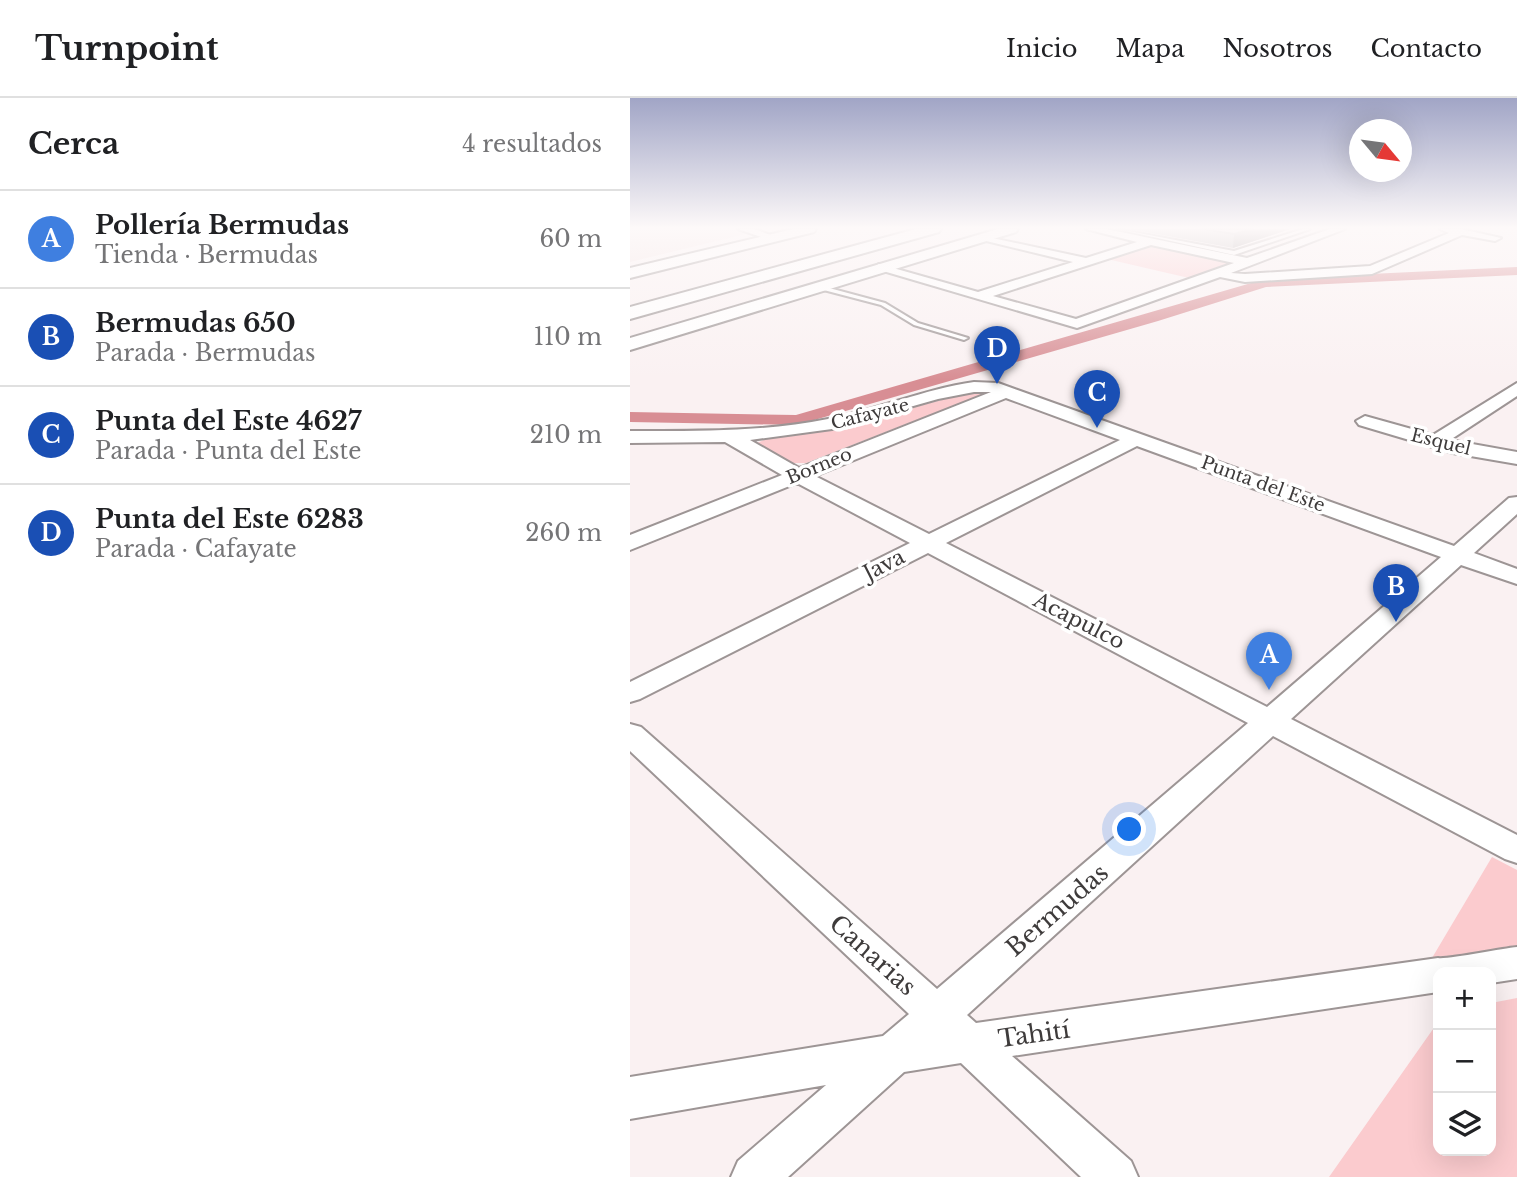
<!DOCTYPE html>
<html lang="es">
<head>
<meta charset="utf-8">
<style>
	:root { --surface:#fff; --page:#f6f6f6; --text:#202124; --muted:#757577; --line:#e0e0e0; --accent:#2f7978 }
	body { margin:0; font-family:"Libre Baskerville",serif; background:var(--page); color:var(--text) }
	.controls { position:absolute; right:21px; bottom:21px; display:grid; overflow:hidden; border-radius:14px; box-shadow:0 7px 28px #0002 }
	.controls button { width:63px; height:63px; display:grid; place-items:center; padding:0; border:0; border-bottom:2px solid var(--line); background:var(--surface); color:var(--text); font:35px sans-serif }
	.compass { position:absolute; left:719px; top:21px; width:63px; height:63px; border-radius:50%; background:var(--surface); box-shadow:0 7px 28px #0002; rotate:119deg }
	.you { position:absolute; left:500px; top:732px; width:24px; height:24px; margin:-18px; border:5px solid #fff; border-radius:50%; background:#1a73e8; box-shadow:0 0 0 10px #1a73e833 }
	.badge { display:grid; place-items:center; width:46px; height:46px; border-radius:50%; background:var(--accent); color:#fff; font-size:23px; font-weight:700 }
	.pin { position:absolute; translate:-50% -58px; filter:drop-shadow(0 2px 4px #0008) }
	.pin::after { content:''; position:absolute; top:37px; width:24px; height:21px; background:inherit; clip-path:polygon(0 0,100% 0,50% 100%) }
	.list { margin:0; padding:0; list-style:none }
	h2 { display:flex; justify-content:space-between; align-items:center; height:91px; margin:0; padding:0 28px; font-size:30px }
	h2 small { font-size:23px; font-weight:400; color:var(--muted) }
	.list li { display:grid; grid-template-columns:46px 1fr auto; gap:21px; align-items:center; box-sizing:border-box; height:98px; padding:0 28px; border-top:2px solid var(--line) }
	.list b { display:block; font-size:26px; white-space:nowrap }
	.list p { margin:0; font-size:23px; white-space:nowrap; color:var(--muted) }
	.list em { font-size:23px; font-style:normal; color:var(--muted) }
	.icon { flex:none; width:38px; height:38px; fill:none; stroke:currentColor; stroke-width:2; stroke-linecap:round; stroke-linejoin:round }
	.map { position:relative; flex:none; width:887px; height:1079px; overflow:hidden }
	header { display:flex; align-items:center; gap:42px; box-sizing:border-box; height:98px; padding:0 35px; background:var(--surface); border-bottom:2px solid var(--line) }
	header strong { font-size:33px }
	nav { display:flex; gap:38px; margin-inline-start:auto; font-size:24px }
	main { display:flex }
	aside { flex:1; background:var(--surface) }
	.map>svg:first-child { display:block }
	.built { fill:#f3e2e2 }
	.green { fill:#fbcbce }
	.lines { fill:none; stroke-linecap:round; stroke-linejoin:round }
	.canal { fill:#d88e94; fill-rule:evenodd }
	.service-casing { stroke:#9d9595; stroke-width:4 }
	.minor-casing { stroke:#9d9595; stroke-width:4 }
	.tertiary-casing { stroke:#9d9595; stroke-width:4 }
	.motorway-casing { stroke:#9d9595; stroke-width:4 }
	.service { fill:#fff; fill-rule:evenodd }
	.minor { fill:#fff; fill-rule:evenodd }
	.tertiary { fill:#fff; fill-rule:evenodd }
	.motorway { fill:#fff; fill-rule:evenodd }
	.wall { fill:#b3abac }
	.shaded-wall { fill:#928b8c }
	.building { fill:#d0c7c8; stroke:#928b8c; stroke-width:2 }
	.labels { text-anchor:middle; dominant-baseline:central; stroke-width:7; stroke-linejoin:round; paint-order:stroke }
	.far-street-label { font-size:18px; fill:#3e3b3b; stroke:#fff }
	.street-label { font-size:21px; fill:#3e3b3b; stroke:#fff }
	.near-street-label { font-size:24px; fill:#3e3b3b; stroke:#fff }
</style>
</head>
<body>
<header>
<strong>Turnpoint</strong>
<nav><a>Inicio</a><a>Mapa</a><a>Nosotros</a><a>Contacto</a></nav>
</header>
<main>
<aside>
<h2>Cerca<small>4 resultados</small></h2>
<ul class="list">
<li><span class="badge" style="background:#3f7fe0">A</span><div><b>Pollería Bermudas</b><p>Tienda · Bermudas</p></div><em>60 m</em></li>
<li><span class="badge" style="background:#1a4fb4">B</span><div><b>Bermudas 650</b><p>Parada · Bermudas</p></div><em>110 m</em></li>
<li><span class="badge" style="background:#1a4fb4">C</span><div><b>Punta del Este 4627</b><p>Parada · Punta del Este</p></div><em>210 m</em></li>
<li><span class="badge" style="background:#1a4fb4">D</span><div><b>Punta del Este 6283</b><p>Parada · Cafayate</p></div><em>260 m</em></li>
</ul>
</aside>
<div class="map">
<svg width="887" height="1079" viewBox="0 0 887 1079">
	<rect width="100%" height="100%" fill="#faf1f2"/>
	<!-- built -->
	<path class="built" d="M0 131H136L0 164Z"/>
	<!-- green -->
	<g class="green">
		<path d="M524 147 601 164 559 180 477 161Z"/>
		<path d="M348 292 356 295 176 365H158L127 348V345L136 341 267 314Z"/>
		<path d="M862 759 887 772V854L799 865Z"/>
		<path d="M887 900V1079H699L808 924V1053H861V905Z"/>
	</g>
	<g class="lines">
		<!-- canal -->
		<path class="canal" d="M887 169V177L636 189 528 223 167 327 0 324V314L166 317 635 181Z"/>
		<defs>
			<g id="service">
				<path d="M487 131 604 153 673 131H680L604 157Z"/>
				<path d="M188 187 255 205 288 225 338 240 334 242 284 227 251 207 186 190Z"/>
			</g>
			<g id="minor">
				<path d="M108 131H124L149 140 143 143Z"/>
				<path d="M456 131H476L617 160 700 131H715L601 175 615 176 740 168 819 135 810 131H831L871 140 865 143 832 137 742 176 615 184 590 179 447 230 243 170 249 166 348 194 443 164 348 141V137L456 160 507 144ZM521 147 604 165 446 221 363 198Z"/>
				<path d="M344 284 368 285 824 448 879 400 887 399V416L844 455 887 471V486L831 467 661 621 887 737V765L875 761 643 638 337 917 346 925 808 860C816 862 873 850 887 849V881L861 885V874H808V894L382 958 501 1063 508 1079H451L331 965 274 974 158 1079H101L108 1063 196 987 0 1021V979L253 938 279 916 0 653V626L11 629 307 891 618 625 298 455 10 601 0 604V584L280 445 167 385 0 452V437L152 377 95 344 0 345V333C66 333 133 334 198 321 248 312 294 291 344 284ZM344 294H361L169 370 120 342 202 331 308 301ZM376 300 490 342 299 436 185 378ZM507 348 811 459 637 609 316 445Z"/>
				<path d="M887 285V298L820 342 887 354V366L823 355 729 327 726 323 735 318 803 337Z"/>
			</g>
			<g id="tertiary">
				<path d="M163 131H186L184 134 0 180V170Z"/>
				<path d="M368 131H388L386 134 0 252V240Z"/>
			</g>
			<path id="motorway" d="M286 131H311L309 134 0 221V209Z"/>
		</defs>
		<!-- service casing -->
		<use href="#service" class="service-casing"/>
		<!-- minor casing -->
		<use href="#minor" class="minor-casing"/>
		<!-- tertiary casing -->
		<use href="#tertiary" class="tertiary-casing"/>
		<!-- motorway casing -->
		<use href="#motorway" class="motorway-casing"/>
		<!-- service -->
		<use href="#service" class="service"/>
		<!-- minor -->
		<use href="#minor" class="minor"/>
		<!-- tertiary -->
		<use href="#tertiary" class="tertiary"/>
		<!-- motorway -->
		<use href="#motorway" class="motorway"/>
	</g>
	<!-- wall -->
	<path class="wall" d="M499 131H660L603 150Z"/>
	<!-- shaded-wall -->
	<path class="shaded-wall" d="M622 131H660L603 150 604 136Z"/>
	<!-- building -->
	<path class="building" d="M572 131H622L604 136Z"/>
	<!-- sky -->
	<linearGradient id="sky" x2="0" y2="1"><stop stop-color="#a1a5c6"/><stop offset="0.46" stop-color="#fdf9f9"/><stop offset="1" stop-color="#fdf9f9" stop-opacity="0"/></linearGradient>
	<rect width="887" height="282" fill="url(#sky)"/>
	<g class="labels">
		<!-- far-street labels -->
		<g class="far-street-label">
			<text transform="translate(240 316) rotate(-14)">Cafayate</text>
			<text transform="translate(811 344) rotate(14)">Esquel</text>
			<text transform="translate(189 368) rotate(-22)">Borneo</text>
			<text transform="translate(633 386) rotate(20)">Punta del Este</text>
		</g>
		<!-- street labels -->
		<g class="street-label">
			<text transform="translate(254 467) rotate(-27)">Java</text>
			<text transform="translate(449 523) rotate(27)">Acapulco</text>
		</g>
		<!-- near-street labels -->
		<g class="near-street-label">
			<text transform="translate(427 812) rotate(-41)">Bermudas</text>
			<text transform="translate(243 857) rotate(42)">Canarias</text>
			<text transform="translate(404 936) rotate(-8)">Tahití</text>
		</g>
	</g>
</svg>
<div class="controls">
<button>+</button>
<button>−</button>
<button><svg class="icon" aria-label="layers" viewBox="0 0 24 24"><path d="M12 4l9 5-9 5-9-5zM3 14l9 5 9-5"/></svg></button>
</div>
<svg class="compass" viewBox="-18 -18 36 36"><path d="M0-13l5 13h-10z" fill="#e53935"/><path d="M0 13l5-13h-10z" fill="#757577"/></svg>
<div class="you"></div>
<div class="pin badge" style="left:639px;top:592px;background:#3f7fe0">A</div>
<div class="pin badge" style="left:766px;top:524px;background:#1a4fb4">B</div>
<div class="pin badge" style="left:467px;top:330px;background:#1a4fb4">C</div>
<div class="pin badge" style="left:367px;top:286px;background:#1a4fb4">D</div>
</div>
</main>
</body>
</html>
